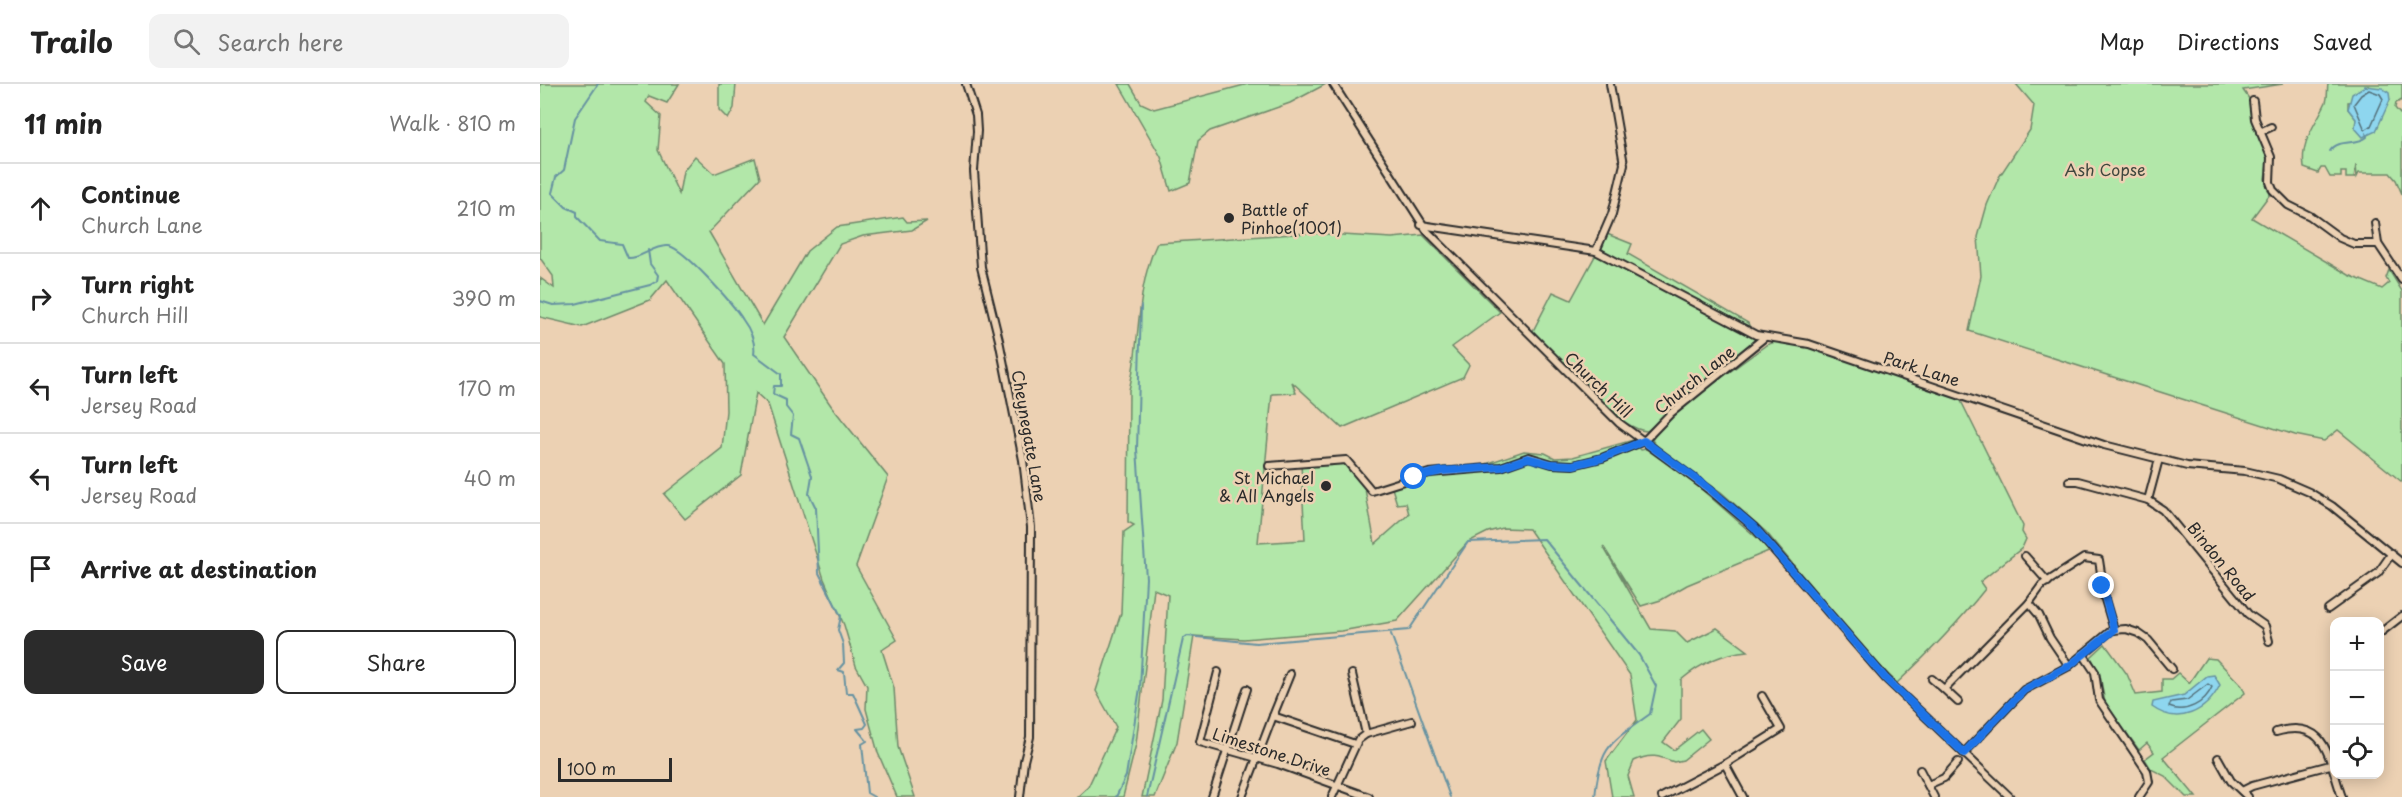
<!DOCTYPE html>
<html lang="en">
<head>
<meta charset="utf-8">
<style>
	:root { --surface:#fff; --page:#f2f2f2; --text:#222; --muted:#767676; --line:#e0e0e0; --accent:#2b2b2b }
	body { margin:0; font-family:"Playpen Sans",sans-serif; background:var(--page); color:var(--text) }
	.controls { position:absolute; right:18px; bottom:18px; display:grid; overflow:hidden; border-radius:12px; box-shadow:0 3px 15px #0003 }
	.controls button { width:54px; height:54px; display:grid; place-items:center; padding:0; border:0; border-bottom:2px solid var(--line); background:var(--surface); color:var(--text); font:30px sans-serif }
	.scale { position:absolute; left:18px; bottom:15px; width:114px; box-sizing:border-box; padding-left:6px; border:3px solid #2b2b2b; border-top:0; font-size:16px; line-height:21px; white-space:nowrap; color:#2b2b2b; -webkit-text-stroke:4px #ecd1b3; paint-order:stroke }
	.stop { position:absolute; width:18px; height:18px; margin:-14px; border:4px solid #1a73e8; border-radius:50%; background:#fff }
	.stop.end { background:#1a73e8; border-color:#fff; box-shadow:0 2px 6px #0008 }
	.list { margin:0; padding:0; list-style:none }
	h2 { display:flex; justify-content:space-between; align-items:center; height:78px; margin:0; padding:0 24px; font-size:26px }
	h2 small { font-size:20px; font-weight:400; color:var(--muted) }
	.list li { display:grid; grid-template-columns:39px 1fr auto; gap:18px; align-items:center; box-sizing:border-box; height:90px; padding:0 24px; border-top:2px solid var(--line) }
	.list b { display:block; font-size:22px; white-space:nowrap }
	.list p { margin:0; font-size:20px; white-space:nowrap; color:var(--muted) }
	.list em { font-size:20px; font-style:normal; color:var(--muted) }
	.actions { display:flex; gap:12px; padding:18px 24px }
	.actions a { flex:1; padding:14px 0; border:2px solid var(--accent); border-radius:12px; text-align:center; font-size:21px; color:var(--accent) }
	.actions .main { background:var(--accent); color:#fff }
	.icon { flex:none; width:33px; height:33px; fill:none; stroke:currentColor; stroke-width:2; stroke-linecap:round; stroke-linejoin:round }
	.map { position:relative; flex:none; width:1862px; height:713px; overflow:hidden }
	header { display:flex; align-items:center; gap:36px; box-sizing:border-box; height:84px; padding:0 30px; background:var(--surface); border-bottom:2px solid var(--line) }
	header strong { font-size:28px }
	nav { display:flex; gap:33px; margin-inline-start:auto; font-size:21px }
	.search { width:420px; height:54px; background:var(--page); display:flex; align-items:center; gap:15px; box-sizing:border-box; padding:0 21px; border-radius:12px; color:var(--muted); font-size:22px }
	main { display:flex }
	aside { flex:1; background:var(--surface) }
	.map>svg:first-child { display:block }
	.green { fill:#b2e7a9; stroke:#6e896a; stroke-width:1.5; fill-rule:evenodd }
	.water { fill:#8ed6ef; stroke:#6692a1; stroke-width:1.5 }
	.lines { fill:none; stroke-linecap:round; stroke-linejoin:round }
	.shore { stroke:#536f79; stroke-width:1.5 }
	.stream { stroke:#6692a1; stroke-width:2 }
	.street-casing { stroke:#2b2b2b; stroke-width:10 }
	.street { stroke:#ecd1b3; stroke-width:6 }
	.route { stroke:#1a73e8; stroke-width:8 }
	.poi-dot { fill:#2b2b2b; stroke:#ecd1b3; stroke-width:2 }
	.labels { text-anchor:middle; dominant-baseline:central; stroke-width:5; stroke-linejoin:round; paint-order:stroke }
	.park-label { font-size:16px; fill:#3f473e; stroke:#ecd1b3 }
	.poi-label { font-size:16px; fill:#2b2b2b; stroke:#ecd1b3; text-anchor:start }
	.street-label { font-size:16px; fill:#2b2b2b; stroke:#ecd1b3 }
</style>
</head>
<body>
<header>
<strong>Trailo</strong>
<div class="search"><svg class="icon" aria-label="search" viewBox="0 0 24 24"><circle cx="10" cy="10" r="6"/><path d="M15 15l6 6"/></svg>Search here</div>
<nav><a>Map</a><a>Directions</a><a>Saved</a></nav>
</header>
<main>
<aside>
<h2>11 min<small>Walk · 810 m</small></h2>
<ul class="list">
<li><svg class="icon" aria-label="ahead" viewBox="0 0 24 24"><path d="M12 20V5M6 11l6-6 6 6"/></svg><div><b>Continue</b><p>Church Lane</p></div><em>210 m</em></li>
<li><svg class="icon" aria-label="right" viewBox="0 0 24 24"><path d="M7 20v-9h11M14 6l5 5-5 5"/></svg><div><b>Turn right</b><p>Church Hill</p></div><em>390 m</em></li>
<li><svg class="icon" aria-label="left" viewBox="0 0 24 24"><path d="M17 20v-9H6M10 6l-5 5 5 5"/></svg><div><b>Turn left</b><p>Jersey Road</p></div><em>170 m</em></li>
<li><svg class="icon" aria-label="left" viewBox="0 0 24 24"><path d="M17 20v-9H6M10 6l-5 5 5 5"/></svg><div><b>Turn left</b><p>Jersey Road</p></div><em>40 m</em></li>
<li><svg class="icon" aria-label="arrive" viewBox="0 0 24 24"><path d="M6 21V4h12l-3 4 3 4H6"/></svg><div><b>Arrive at destination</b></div></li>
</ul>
<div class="actions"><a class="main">Save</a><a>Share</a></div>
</aside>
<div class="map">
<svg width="1862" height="713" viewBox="0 0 1862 713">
	<rect width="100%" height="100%" fill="#ecd1b3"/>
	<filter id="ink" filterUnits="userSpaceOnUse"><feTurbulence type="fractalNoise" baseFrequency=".0167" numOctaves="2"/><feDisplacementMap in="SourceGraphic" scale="12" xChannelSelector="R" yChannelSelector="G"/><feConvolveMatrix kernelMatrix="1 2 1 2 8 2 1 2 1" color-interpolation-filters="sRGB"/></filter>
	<g filter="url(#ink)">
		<!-- green -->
		<g class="green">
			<path d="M0 0H139L127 19 109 12 106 18 121 32 118 66 139 110 143 87 155 72 174 90 215 74 220 94 169 148 223 241 267 167 297 143 363 133 367 138 387 137 372 146 323 152 300 160 244 253 292 323 348 393 316 482 357 556 342 566 354 604 358 663 375 713H357L338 669 326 625 327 602 316 582 304 541 284 495 228 320 216 309 201 391 145 435 124 410 182 364 186 327 185 280 127 196 110 216 42 243 0 233V194L14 204 13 192 0 174Z"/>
			<path d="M179 0H196L194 24 188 35 179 26Z"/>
			<path d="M579 0H590L601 19 614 25 708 0H786L750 19 670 47 658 57 650 99 631 107 621 73Z"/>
			<path d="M1476 0H1743L1703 6 1712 19V36L1728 73 1725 95 1730 110 1712 134 1809 191 1842 205 1849 199 1846 194 1849 186 1862 207V398L1798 346 1784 357 1755 351 1429 247 1441 192 1438 153 1447 121 1459 93 1490 46 1494 21Z"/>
			<path d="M1788 0H1862V16L1856 19 1855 24 1860 30 1862 27V110L1856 96 1850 89H1819L1817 93 1816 81 1814 94H1806V88H1801V93H1790L1785 84H1781L1778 89 1764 84C1760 57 1775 42 1786 18 1788 13 1787 6 1788 0ZM1850 16 1839 35 1815 44 1816 35 1808 25V18Z"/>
			<path d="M769 149 852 154 883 151 960 228 912 263 929 281 923 293 802 344 752 298 756 309 732 310 718 459 765 456 761 380 806 376 825 405 835 460 869 430 866 419 857 420 852 404 901 390 903 383 940 382 984 367 1005 369 1015 374 1033 373 1093 356 1101 366 1106 365 1152 397 1231 466 1147 501 1121 516 1101 522 1063 462 1111 545 1135 547 1147 559 1177 544 1208 567C1183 569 1161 579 1141 596V635L1123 658 1134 666 1161 645 1169 655 1143 676 1134 678C1119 672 1110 669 1094 677L1088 692 1094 713H1072L1066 677 1097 636 1090 591 989 445 963 444 948 448 928 458 857 537 801 547 704 555 654 552 637 658 615 713H602L622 616 628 511 614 505 596 660 583 713H537L548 703 576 643 556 607 581 529 584 448 594 441 588 438 589 306C601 258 595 205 617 159Z"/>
			<path d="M1067 150 1092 160 1088 170 1208 239 1215 255 1206 268 1107 347C1076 346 1015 271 993 247L1013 208 1031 216Z"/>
			<path d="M1238 257 1279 266 1420 315 1483 442 1482 448 1486 455 1482 464 1440 498 1445 505C1418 539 1389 569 1357 599L1325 567 1226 448 1181 408 1120 366 1112 356C1130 326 1197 284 1226 261Z"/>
			<path d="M1565 560 1587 590 1596 611 1622 608V595H1631L1638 589 1649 599 1666 574 1676 575 1702 602 1705 609 1623 673 1656 713H1646L1625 692 1611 685 1605 675 1614 668 1607 659 1599 666 1565 619 1560 591 1551 573Z"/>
		</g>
		<!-- water -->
		<g class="water">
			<path d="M1825 2 1842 4 1849 9 1850 16 1836 47 1823 53 1815 44 1816 35 1808 25 1812 10Z"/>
			<path d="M1674 591 1680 601C1667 628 1638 642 1612 623L1613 618 1644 611 1667 592Z"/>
		</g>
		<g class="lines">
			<!-- shore -->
			<g class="shore">
				<path d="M1829 6 1840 10 1843 15 1831 42 1825 46 1814 20 1821 11Z"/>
				<path d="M1668 600 1672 603C1665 619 1646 630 1629 623L1631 618 1647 616Z"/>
			</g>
			<!-- stream -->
			<g class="stream">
				<path d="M58 0 35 34 24 86 16 93 12 109 26 123 37 128V133L60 157 82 160 88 174C101 175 113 161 128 162 143 163 194 221 203 236 210 245 216 259 214 270L241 290V302H234L233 310 246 316V323L253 332 251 350 259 354 272 392 269 410 276 424 279 489 301 532 298 546 303 560 304 579 298 586 304 588 306 609H313L327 640 324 644 317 645 327 657 322 660 327 709 334 713"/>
				<path d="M1790 67C1799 54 1816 62 1827 53L1826 49"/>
				<path d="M0 217 13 221 35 220 110 201 117 197 118 191 110 180 108 166"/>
				<path d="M851 550 910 713"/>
				<path d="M576 713 586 692 600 604 606 494 597 365 601 222"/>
				<path d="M607 713 643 555 647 552 716 559 869 546 928 458 1004 455 1099 571 1116 602 1110 630C1070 659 1060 661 1055 713"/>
			</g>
			<defs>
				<g id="street">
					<path d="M426 0 436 31 437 47 434 87 441 183 459 256 483 376 491 443 490 653 484 677 480 713"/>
					<path d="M793 0 887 147 1079 339 1171 407 1214 443 1346 595 1470 713"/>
					<path d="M1713 17 1715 35 1731 73 1730 98 1733 106 1748 121 1770 132 1800 154 1814 160H1838L1862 196"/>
					<path d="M1720 48 1731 43"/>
					<path d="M1835 139 1838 160"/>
					<path d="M881 141 1056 167 1216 251 1269 260 1564 361 1647 382 1705 387 1739 395 1769 408 1792 422 1862 479"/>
					<path d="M1056 167 1072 130 1084 80 1070 0"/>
					<path d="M1619 375 1608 416 1623 426 1708 530 1725 542 1729 557"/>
					<path d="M729 382 806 376 832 407 889 389 961 383 989 373 1012 380 1033 381 1062 374 1104 357 1131 329 1225 253"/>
					<path d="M1529 397H1538L1608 416"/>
					<path d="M1485 472 1508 498"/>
					<path d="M1561 502 1574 546"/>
					<path d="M1489 519 1499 531 1510 554 1529 582"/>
					<path d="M1788 525 1838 489 1852 469"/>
					<path d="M1840 549 1862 532"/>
					<path d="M1543 570 1555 588 1559 616 1607 687 1609 698 1599 713"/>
					<path d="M678 588 660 658 738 680 829 713"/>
					<path d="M750 590 733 632 815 660"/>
					<path d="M812 590 826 650"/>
					<path d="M1392 595 1404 605"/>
					<path d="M1418 618 1404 605 1489 519 1502 501 1544 474 1559 476 1561 489"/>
					<path d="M1736 648C1788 633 1788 675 1802 713"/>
					<path d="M1424 669 1484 606 1529 582 1572 546 1586 545 1598 549 1608 556 1632 585"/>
					<path d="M1678 674 1691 697 1708 713"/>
					<path d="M1185 680 1203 713"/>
					<path d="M1380 686 1394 713"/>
					<path d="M1388 701 1404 694 1418 678"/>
					<path d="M1702 707 1712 702 1790 681"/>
					<path d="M672 713 707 605"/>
					<path d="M702 713 733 632"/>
					<path d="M792 713 818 656 826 650 872 637"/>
					<path d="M1122 713 1185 680 1241 645 1222 612"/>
				</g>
			</defs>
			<!-- street casing -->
			<use href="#street" class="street-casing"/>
			<!-- street -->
			<use href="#street" class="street"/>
		</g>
	</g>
	<g class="lines" filter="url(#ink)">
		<!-- route -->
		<path class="route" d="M874 393 902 387 961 383 988 374 1011 380 1033 381 1062 374 1104 357 1171 406 1214 443 1346 595 1424 669 1484 606 1529 582 1574 546 1562 502"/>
	</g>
	<!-- markers -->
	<g class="poi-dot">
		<circle cx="689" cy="134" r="6"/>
		<circle cx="786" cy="402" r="6"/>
	</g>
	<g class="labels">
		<!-- park labels -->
		<g class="park-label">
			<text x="1565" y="85">Ash Copse</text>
		</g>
		<!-- poi labels -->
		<g class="poi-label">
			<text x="701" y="125">Battle of<tspan x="701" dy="18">Pinhoe(1001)</tspan></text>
			<text x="774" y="393" text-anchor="end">St Michael<tspan x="774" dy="18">&amp; All Angels</tspan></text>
		</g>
		<!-- street labels -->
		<g class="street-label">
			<text transform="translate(1382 284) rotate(18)">Park Lane</text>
			<text transform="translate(1154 295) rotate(-39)">Church Lane</text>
			<text transform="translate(1059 300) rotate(44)">Church Hill</text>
			<text transform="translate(490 352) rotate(80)">Cheynegate Lane</text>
			<text transform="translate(1682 477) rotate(51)">Bindon Road</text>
			<text transform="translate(732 667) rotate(18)">Limestone Drive</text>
		</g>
	</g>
</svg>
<div class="controls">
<button>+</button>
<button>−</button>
<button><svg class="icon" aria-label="locate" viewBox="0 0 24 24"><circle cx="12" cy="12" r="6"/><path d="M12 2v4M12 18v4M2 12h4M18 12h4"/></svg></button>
</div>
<div class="scale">100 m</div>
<div class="stop" style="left:874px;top:393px"></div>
<div class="stop end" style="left:1562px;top:502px"></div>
</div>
</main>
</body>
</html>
